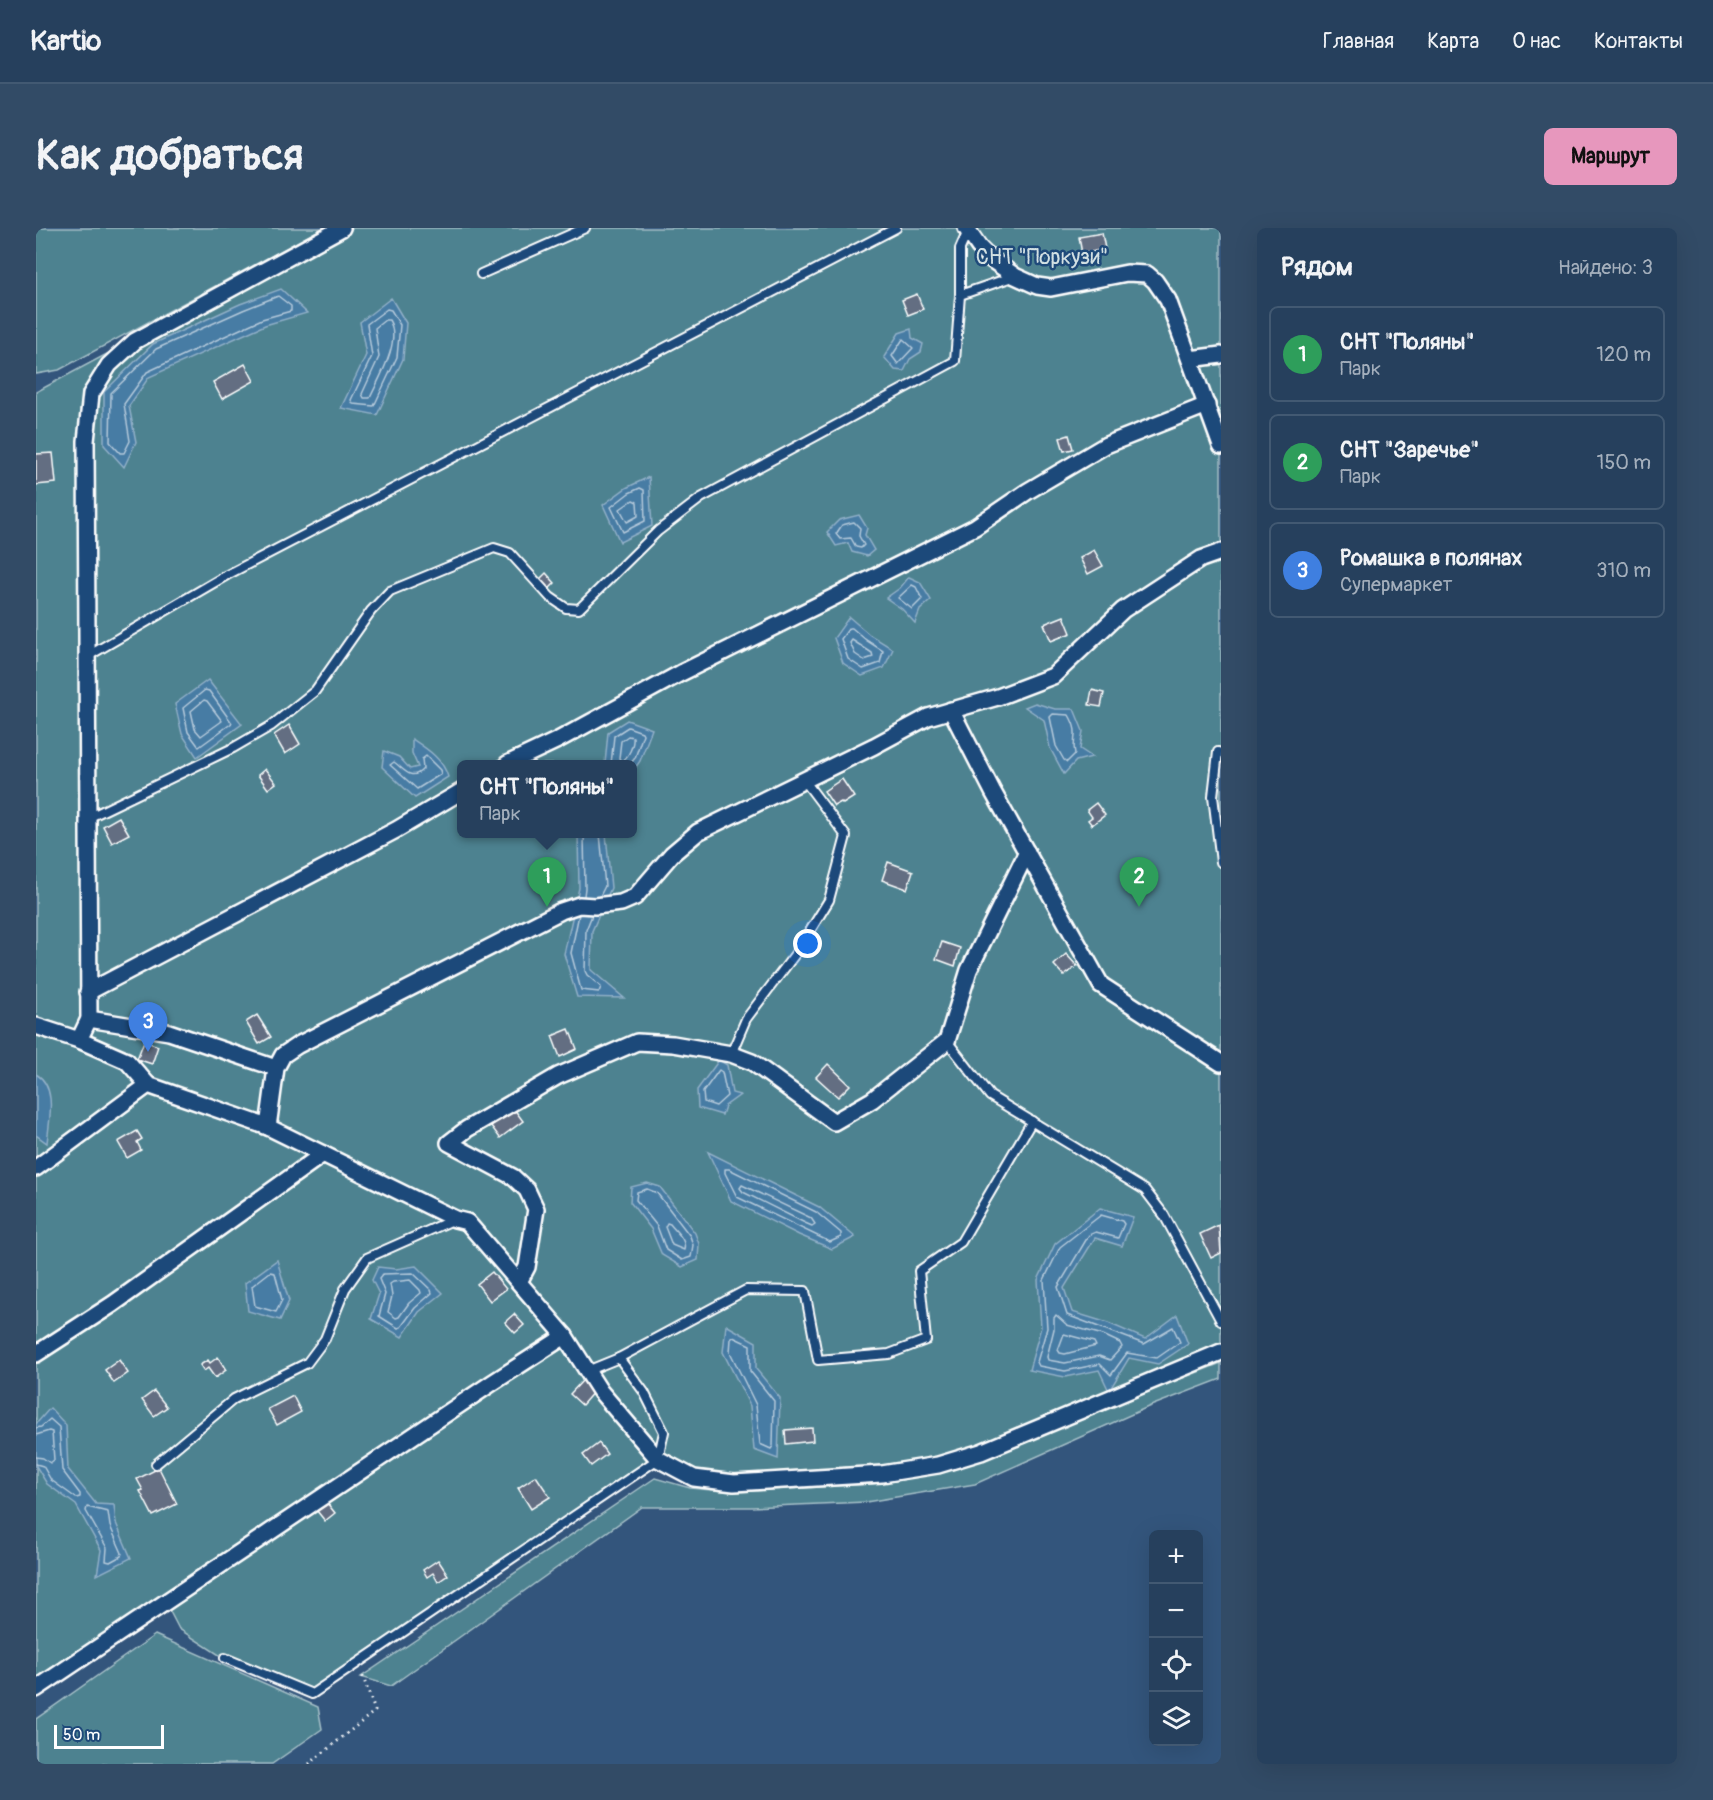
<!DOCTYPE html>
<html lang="ru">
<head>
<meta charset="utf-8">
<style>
	:root { --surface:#26405d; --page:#324b66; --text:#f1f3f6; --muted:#a4afbc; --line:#425972; --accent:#e797bd }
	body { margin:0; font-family:Pangolin,sans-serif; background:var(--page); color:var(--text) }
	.controls { position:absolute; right:18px; bottom:18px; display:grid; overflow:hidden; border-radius:9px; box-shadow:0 6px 24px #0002 }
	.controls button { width:54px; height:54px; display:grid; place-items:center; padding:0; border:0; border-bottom:2px solid var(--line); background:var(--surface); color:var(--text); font:30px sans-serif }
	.scale { position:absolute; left:18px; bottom:15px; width:110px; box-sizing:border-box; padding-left:6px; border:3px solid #fff; border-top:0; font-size:16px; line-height:21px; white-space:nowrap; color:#fff; -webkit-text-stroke:4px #1f4a7a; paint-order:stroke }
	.you { position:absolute; left:772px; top:716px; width:21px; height:21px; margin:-15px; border:4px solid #fff; border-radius:50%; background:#1a73e8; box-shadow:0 0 0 9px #1a73e833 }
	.badge { display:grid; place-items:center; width:39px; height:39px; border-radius:50%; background:var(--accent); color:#fff; font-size:20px; font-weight:700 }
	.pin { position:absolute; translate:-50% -50px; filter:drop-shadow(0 2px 3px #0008) }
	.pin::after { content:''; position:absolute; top:32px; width:21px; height:18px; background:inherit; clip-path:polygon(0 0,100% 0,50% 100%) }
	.popup { position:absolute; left:421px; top:532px; width:180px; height:78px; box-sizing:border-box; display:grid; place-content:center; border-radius:9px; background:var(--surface); filter:drop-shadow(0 2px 4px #0005); font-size:20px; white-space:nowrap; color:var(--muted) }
	.popup b { font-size:22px; color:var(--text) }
	.popup::after { content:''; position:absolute; left:50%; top:100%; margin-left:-12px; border:12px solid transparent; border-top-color:var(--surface) }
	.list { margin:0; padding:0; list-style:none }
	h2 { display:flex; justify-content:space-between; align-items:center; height:78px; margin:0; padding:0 24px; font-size:26px }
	h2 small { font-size:20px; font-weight:400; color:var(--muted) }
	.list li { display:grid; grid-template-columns:39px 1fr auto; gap:18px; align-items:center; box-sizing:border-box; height:96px; margin:0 12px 12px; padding:0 12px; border:2px solid var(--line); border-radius:9px }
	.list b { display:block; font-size:22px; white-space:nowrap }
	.list p { margin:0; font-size:20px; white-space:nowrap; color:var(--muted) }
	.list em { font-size:20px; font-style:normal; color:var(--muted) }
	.icon { flex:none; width:33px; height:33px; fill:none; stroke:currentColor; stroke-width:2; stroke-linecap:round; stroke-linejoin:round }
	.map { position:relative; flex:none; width:1185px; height:1536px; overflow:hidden; border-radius:9px }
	header { display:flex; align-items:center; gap:36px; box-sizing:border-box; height:84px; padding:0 30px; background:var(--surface); border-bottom:2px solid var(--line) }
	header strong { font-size:28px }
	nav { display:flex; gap:33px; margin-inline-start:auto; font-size:21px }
	.intro { display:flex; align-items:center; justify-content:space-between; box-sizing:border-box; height:144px; padding:0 36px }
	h1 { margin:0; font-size:42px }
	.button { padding:15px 27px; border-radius:9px; background:var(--accent); color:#111; font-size:21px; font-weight:700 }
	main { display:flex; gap:36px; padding:0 36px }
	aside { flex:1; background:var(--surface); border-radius:9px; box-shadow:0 6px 24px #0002 }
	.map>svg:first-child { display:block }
	.green { fill:#4d8290; stroke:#a6c0c8; stroke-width:1.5; fill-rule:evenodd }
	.water { fill:#477ba4; stroke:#91b0c8; stroke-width:1.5 }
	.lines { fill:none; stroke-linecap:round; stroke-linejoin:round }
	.shore { stroke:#b5cadb; stroke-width:1.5 }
	.building { fill:#636e82; stroke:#fff; stroke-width:1.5 }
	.lane-casing { stroke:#fff; stroke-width:12 }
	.street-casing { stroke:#fff; stroke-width:20 }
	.path { stroke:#fff; stroke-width:3; stroke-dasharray:1.5 4.5; stroke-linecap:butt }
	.lane { stroke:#1f4a7a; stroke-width:8 }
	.street { stroke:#1f4a7a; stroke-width:15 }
	.labels { text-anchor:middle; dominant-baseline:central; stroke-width:5; stroke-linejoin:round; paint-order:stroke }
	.park-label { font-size:21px; fill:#d2e0e3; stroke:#1f4a7a }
</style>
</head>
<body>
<header>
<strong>Kartio</strong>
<nav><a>Главная</a><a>Карта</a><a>О нас</a><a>Контакты</a></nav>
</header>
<div class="intro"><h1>Как добраться</h1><a class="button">Маршрут</a></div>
<main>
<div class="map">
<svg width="1185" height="1536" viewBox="0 0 1185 1536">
	<rect width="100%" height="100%" fill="#33557c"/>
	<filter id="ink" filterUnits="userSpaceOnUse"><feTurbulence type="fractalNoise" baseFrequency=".0167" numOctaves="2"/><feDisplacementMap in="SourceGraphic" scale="12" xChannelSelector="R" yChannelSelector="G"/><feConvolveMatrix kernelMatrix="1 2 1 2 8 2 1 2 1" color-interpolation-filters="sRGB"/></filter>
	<g filter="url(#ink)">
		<!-- green -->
		<g class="green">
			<path d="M0 0H287L23 142 0 146Z"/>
			<path d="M306 0H1185V1124L902 1237 698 1255 622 1231 276 1466 188 1430 143 1401 129 1374 0 1461V164ZM426 536H596V606H426Z"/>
			<path d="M1185 1135V1151L1112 1179 939 1256 830 1274 715 1279H606L355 1458 325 1449 619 1250 654 1260 699 1264 836 1256 910 1243Z"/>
			<path d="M119 1407 282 1479 286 1501 236 1536H0V1491Z"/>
		</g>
		<!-- water -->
		<g class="water">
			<path d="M245 61 271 85 229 97 113 149 93 178 100 214 88 239 68 217V164L117 116 204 76Z"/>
			<path d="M355 70 370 95 367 131 341 187 305 180 330 127 324 94Z"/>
			<path d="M875 101 876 110 887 116 885 124 874 131 868 143 859 142 848 129 863 105Z"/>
			<path d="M613 249 616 298 584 314 567 277 590 260Z"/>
			<path d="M823 287 831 300 829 307 838 322 831 328 816 324 812 315 800 318 791 304 803 292Z"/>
			<path d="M873 349 884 354 895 372 884 382 879 395 866 381 850 370 864 360Z"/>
			<path d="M813 389 834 407 857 421 848 440 826 448 807 435 798 410Z"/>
			<path d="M172 452 206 496 161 529 146 506 139 476Z"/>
			<path d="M999 475 1019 481H1038L1047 503 1044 521 1056 529 1040 533 1028 546 1014 520 1008 492 989 479Z"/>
			<path d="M591 492 616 501 604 533 597 543 596 536H569L572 504Z"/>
			<path d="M376 511C391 521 407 531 412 549L379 570 346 539 348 523 363 529 374 541 382 539 376 525Z"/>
			<path d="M542 606H570L575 660 556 703 555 742 588 770 541 769 528 726 543 660Z"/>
			<path d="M683 832 691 837 696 865 704 867 689 878 686 887 662 880 661 862Z"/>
			<path d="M0 846C22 859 13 893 11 915L0 907Z"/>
			<path d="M672 924 783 979 819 1009 796 1021 763 1007 695 973Z"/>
			<path d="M611 955 624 959 659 1005 663 1016 662 1032 646 1039 626 1027 615 1001 594 974 595 959Z"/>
			<path d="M1064 980 1097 989 1086 1018 1059 1010 1028 1060 1036 1084 1072 1095 1109 1111 1141 1087 1152 1116 1122 1136 1093 1130 1073 1163 1063 1142 1029 1149 993 1142 1005 1099 1002 1052 1019 1016Z"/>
			<path d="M241 1032 253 1073 244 1092 212 1083 209 1055Z"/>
			<path d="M380 1038 407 1065 383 1084 366 1109 335 1091 343 1066 336 1052 342 1039 360 1041Z"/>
			<path d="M690 1097 720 1114V1141L744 1170 742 1231 718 1222 714 1178 687 1124Z"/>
			<path d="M14 1180 30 1197 32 1241 60 1276 78 1277 80 1295 95 1330 61 1347 65 1322 40 1277 11 1256 0 1238V1196Z"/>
		</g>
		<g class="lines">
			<!-- shore -->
			<g class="shore">
				<path d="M242 68 255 78V83L226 91 111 144 88 176 94 213 88 225H84L74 214 75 165 120 121 207 82Z"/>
				<path d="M351 81 355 82 364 97 361 129 338 178 317 176 315 172 336 128 331 96Z"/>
				<path d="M349 92H353C366 113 343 150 334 170H328L326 166 343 129 339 100Z"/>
				<path d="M867 111 877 120 862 136 856 128Z"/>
				<path d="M604 260 608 262 609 293 587 304 575 279 593 265Z"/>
				<path d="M597 272 601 274 602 288 591 294 584 281Z"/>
				<path d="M818 294 824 300 823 308 828 317 825 320 820 319 815 310 804 311 800 306 806 297Z"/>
				<path d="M876 357 880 359 886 371 876 381 862 370Z"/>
				<path d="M813 400H816L830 412 847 423 844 435 827 441 812 431 805 411Z"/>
				<path d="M816 412 836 425 837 429 828 432 819 426 814 415Z"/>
				<path d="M169 462 173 463 196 495 163 519 152 504 147 480Z"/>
				<path d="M168 472 171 473 186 493 165 508 159 501 155 483Z"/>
				<path d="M1017 486 1033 487C1045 508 1035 509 1039 526L1031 534 1028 532 1020 518 1014 489Z"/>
				<path d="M592 508 597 509C598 516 593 530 585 533L583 530 585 513Z"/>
				<path d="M390 528 404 542 405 546 381 561 354 537 358 534C368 541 375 554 387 541L386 531Z"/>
				<path d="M575 536 578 508 592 499 606 504 607 506 599 530 594 536"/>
				<path d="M548 668 549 660 548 606"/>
				<path d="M564 668 569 658 564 606"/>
				<path d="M543 686 535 725 545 762 563 764 565 759 551 747 549 743 550 702 556 687"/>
				<path d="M683 842 686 844 691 868 680 878 668 874 667 864Z"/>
				<path d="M689 941H693L780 984 805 1005V1009L794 1014 701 969 689 945Z"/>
				<path d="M706 957 775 990 779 996 776 998 769 995 707 964 704 960Z"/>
				<path d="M611 961 621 965 654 1008 657 1017 655 1029 646 1032 630 1022 621 998 600 972 601 964Z"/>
				<path d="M1065 987 1086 993 1088 996 1082 1010 1060 1004 1053 1007 1022 1059 1031 1087 1108 1116 1137 1099 1144 1114 1121 1130 1091 1125 1075 1147 1064 1136 1029 1143 1003 1138 1001 1134 1011 1100 1008 1052 1024 1019Z"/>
				<path d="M631 995 634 996C640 1004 651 1012 648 1022L636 1017 629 999Z"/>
				<path d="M234 1044 239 1045 246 1072 240 1084 219 1078 216 1058Z"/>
				<path d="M377 1045 395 1062 396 1065 379 1080 365 1099 362 1100 343 1088 349 1066 343 1051 347 1046Z"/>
				<path d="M374 1052 384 1062 385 1065 373 1075 363 1089 360 1090 352 1084 356 1068 354 1056 357 1054Z"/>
				<path d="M1020 1087 1031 1097 1067 1107 1084 1115 1086 1119 1074 1132 1063 1128 1029 1135 1012 1132 1011 1129 1018 1101V1090Z"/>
				<path d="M1028 1106 1058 1114 1060 1118 1029 1126 1024 1125 1022 1122Z"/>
				<path d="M697 1109 714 1117V1143L738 1173 737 1218 735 1221 724 1216 720 1177 694 1124 695 1111Z"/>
				<path d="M0 1200 5 1199 14 1191 23 1199 26 1242 44 1266V1269L40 1270 15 1252 7 1238 0 1236"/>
				<path d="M0 1207 13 1203 16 1204 18 1232 14 1235 7 1230 0 1229"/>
				<path d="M51 1279 72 1284 74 1298 86 1325 85 1328 74 1334 70 1333 71 1320 50 1283Z"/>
			</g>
		</g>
		<!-- building -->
		<g class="building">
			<path d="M1066 5 1069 21 1046 26 1043 9Z"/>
			<path d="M881 66 887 81 872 87 866 72Z"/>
			<path d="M209 136 218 153 186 171 177 154Z"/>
			<path d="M1033 207 1037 221 1028 223 1024 210Z"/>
			<path d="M17 225 20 255 0 257V226Z"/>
			<path d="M1058 322 1067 338 1052 346 1044 330Z"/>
			<path d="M510 345 519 355 511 363 502 353Z"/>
			<path d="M1028 388 1035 405 1015 413 1008 396Z"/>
			<path d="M1056 462 1068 465 1065 479 1053 477Z"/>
			<path d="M253 497 264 516 249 526 238 507Z"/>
			<path d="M229 541 240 555 232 561 222 547Z"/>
			<path d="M806 551 818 569 807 576 805 574 798 578 788 563Z"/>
			<path d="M1060 575 1069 587 1056 597 1052 592 1056 589 1051 582Z"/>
			<path d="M83 589 93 606 76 615 67 598Z"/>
			<path d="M852 634 877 643 871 661 846 652Z"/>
			<path d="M906 714 924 720 919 738 900 731Z"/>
			<path d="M1030 726 1041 738 1028 748 1018 737Z"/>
			<path d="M221 787 235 809 223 816 210 794Z"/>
			<path d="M533 801 541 821 524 829 516 808Z"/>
			<path d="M108 813 122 818 116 836 101 831Z"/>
			<path d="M792 836 814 857 802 869 780 849Z"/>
			<path d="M478 881 487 893 464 910 455 898Z"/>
			<path d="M101 903 106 911 101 914 105 922 91 930 82 914Z"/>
			<path d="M1183 997 1185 1025 1175 1030 1164 1006Z"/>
			<path d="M456 1044 470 1061 454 1073 441 1056Z"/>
			<path d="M478 1086 488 1097 479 1105 469 1094Z"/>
			<path d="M182 1129 190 1142 179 1150 172 1140 168 1143 164 1137 172 1132 174 1135Z"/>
			<path d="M83 1132 92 1145 78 1155 69 1142Z"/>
			<path d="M547 1152 559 1162 546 1177 534 1166Z"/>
			<path d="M118 1163 131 1179 118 1188 106 1172Z"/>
			<path d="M257 1168 265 1184 241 1197 232 1181Z"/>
			<path d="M776 1200 777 1213 750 1216 749 1202Z"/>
			<path d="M563 1215 571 1226 555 1238 547 1227Z"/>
			<path d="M123 1240 141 1276 117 1288 104 1263 107 1262 101 1251Z"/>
			<path d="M500 1248 514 1269 495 1281 482 1260Z"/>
			<path d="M291 1275 299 1285 289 1293 281 1283Z"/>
			<path d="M402 1332 412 1347 402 1354 397 1345 391 1349 387 1342Z"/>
		</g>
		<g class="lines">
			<defs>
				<g id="lane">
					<path d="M445 46 549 0"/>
					<path d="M924 67 979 48"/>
					<path d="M52 428 191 347 860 0"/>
					<path d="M1182 524 1177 568 1185 634"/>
					<path d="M52 590 197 520 235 498 279 463 335 383 354 363 458 320 474 325 514 369 530 380 543 381 622 303 665 270 919 133 924 67V21L932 3"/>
					<path d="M911 813 954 868 1109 962 1128 987 1185 1093"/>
					<path d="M695 826 710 791 763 721 793 672 810 608 768 552"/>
					<path d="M551 1143 583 1130 710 1062 769 1063 782 1132 853 1126 890 1112 883 1043 925 1014 996 893"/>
					<path d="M120 1236 198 1171 271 1135 289 1111 309 1061 331 1030 419 991"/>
					<path d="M189 1430 276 1466 622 1231 628 1204 608 1164 583 1130"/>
				</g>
				<g id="street">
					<path d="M930 0 943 19 956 32 979 48 1001 58 1015 60 1091 45 1111 46 1119 53 1132 72 1185 218"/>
					<path d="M1154 131 1185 127"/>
					<path d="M915 482 957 564 1065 757 1185 835"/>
					<path d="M471 536 522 512 645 445 939 299 992 263 1070 217 1171 177"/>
					<path d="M52 764 360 602 426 563"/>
					<path d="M53 791 133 804 240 840"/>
					<path d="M0 798 43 812 91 833 112 857 232 899 419 991 431 994 529 1108 564 1163 622 1231 658 1250 698 1255 846 1246 902 1237 945 1224 1185 1124"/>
					<path d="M43 812 53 791 50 213 55 166 73 137 99 113 306 0"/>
					<path d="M232 899 240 840 247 827 262 817 525 683 543 677 559 678 585 675 599 669 636 626 662 604 838 518 892 489 962 469 1017 448 1087 382 1165 331 1185 324"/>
					<path d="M0 940 112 857"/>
					<path d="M483 1054 491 1039 500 981 491 962 477 949 413 915 431 901 522 848 601 814 637 816 695 826 716 834 798 894 836 872 911 813 933 742 991 624"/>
					<path d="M0 1126 77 1076 287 926"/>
					<path d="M0 1461 456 1155 529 1108"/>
				</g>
			</defs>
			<!-- lane casing -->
			<use href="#lane" class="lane-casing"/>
			<!-- street casing -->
			<use href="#street" class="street-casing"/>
			<!-- path -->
			<path class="path" d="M273 1536 339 1483 326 1446"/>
			<!-- lane -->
			<use href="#lane" class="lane"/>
			<!-- street -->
			<use href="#street" class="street"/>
		</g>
	</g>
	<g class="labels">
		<!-- park labels -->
		<g class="park-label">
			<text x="1006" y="29">СНТ "Поркузи"</text>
		</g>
	</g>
</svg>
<div class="controls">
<button>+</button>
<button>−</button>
<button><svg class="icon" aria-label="locate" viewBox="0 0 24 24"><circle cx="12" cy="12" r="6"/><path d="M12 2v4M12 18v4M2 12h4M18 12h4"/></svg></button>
<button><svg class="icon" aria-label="layers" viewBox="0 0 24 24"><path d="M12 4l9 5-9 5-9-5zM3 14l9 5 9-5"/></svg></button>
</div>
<div class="scale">50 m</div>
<div class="you"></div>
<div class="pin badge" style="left:511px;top:679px;background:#2e9e5b">1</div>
<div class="popup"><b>СНТ &quot;Поляны&quot;</b>Парк</div>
<div class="pin badge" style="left:1103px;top:679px;background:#2e9e5b">2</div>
<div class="pin badge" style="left:112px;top:824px;background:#3f7fe0">3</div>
</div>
<aside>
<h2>Рядом<small>Найдено: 3</small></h2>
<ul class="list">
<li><span class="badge" style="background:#2e9e5b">1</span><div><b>СНТ &quot;Поляны&quot;</b><p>Парк</p></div><em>120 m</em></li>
<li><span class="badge" style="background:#2e9e5b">2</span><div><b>СНТ &quot;Заречье&quot;</b><p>Парк</p></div><em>150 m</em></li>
<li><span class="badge" style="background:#3f7fe0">3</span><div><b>Ромашка в полянах</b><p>Супермаркет</p></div><em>310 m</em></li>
</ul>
</aside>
</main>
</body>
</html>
